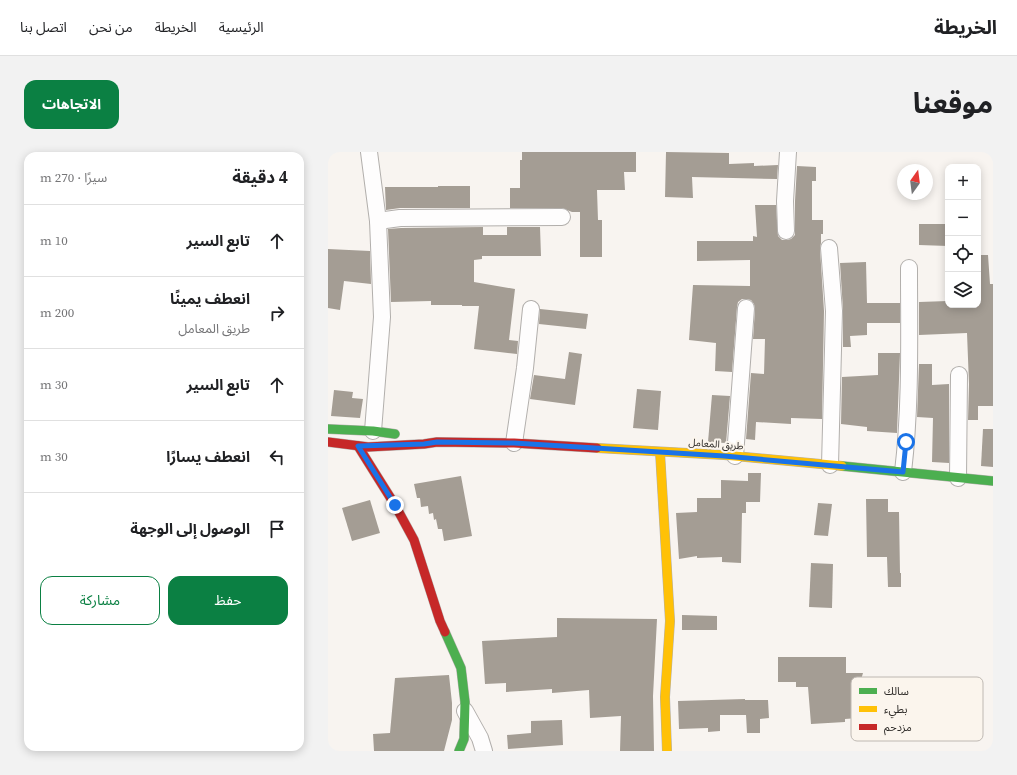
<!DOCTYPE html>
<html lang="ar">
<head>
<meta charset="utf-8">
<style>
	:root { --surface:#fff; --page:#f2f2f2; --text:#202124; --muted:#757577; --line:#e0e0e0; --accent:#0b8043 }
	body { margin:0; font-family:"Source Serif 4","Noto Sans Arabic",serif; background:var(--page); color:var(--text); direction:rtl }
	.controls { position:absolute; right:12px; top:12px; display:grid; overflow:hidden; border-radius:8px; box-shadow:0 2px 10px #0003 }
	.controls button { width:36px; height:36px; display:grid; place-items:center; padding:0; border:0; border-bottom:1px solid var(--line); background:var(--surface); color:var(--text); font:20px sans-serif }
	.compass { position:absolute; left:569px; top:12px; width:36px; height:36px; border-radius:50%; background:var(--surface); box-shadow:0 2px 10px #0003; rotate:14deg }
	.stop { position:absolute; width:12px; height:12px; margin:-9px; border:3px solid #1a73e8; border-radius:50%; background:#fff }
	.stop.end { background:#1a73e8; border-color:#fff; box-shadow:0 1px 4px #0008 }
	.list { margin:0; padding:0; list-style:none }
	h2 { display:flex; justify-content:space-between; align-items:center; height:52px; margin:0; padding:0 16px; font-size:17px }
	h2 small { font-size:13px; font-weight:400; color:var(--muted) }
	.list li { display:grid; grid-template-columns:26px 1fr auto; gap:12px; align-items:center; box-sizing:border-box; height:72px; padding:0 16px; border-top:1px solid var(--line) }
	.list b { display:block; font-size:15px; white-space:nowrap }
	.list p { margin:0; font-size:13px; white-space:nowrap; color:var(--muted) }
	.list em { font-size:13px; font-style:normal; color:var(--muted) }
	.actions { display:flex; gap:8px; padding:12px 16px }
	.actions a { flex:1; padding:9px 0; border:1px solid var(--accent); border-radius:12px; text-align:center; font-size:14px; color:var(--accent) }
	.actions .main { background:var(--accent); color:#fff }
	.icon { flex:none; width:22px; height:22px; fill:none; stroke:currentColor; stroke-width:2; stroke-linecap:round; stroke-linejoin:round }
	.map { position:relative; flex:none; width:665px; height:599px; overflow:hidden; direction:ltr; border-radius:12px }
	header { display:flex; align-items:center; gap:24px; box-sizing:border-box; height:56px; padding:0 20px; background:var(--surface); border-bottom:1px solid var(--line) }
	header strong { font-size:19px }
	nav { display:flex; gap:22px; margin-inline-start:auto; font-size:14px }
	.intro { display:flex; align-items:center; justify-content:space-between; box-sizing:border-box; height:96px; padding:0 24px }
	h1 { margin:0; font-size:28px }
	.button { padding:10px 18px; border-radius:12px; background:var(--accent); color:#fff; font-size:14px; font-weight:700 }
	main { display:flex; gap:24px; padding:0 24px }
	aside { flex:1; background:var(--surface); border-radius:12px; box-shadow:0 2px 10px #0003 }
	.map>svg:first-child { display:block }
	.building { fill:#a49d94 }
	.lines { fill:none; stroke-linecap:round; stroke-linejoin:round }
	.street-casing { stroke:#b2afac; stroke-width:18 }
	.fast-casing { stroke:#b2afac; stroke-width:10 }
	.slow-casing { stroke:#b2afac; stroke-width:10 }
	.jam-casing { stroke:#b2afac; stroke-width:10 }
	.street { stroke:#fefdfd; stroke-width:16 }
	.fast { stroke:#4caf50; stroke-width:9 }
	.slow { stroke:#ffc107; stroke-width:9 }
	.jam { stroke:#c62828; stroke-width:9 }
	.route { stroke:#1a73e8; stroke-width:5 }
	.labels { text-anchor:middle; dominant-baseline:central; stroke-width:4; stroke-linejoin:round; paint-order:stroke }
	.street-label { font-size:10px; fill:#2e2b28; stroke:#fbf5ed }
	.key { fill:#fbf5ed; stroke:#beb8b2; stroke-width:1 }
	.key-label { font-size:11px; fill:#2e2b28 }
</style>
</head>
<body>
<header>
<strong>الخريطة</strong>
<nav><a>الرئيسية</a><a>الخريطة</a><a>من نحن</a><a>اتصل بنا</a></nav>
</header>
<div class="intro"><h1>موقعنا</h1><a class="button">الاتجاهات</a></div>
<main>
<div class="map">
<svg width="665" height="599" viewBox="0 0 665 599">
	<rect width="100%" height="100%" fill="#f8f4f0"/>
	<!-- building -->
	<g class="building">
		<path d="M194 0H308V20H296L297 38H269L270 68H274V105H252V60H244L234 56H182V36H192V8H194Z"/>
		<path d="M338 0 401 1V12L426 11V14L450 13 449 27 364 25 365 46 337 45Z"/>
		<path d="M469 14 488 15V29H484V68H495V82H493V91L492 97 496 159 494 267 463 266V272L428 270 427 288 418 287 423 221 436 222 437 187H425L427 157 426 152 423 148 418 147H414L410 150 409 155 404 220 387 219 388 191 361 188 365 133 422 134V108L369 109V89H425V84L429 85 427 53H448L450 84 454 88H459L463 87 467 83V49Z"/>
		<path d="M110 34H142V56H72L58 58 57 35H110Z"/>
		<path d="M591 72H620V94L591 93Z"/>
		<path d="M155 75V83H179V75H212L213 104H154V107L146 108V130L187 137 181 188 190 189 189 202 146 197 151 154H134V153H103V149L63 150 60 77 73 76Z"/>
		<path d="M0 97 42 99 43 132 16 129 12 158 0 156Z"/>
		<path d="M650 103H660L662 132H665V254H650V268H640L641 232 639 181 591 183V150L620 149V153H651Z"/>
		<path d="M538 110 539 151H572V171H539V183L522 184 523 195H515V158L512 111Z"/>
		<path d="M212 157 260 162 258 177 211 172Z"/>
		<path d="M241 200 254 202 247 253 202 247 206 223 237 227Z"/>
		<path d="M550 201H572L569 281 539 279V275L513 272 514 225 550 223Z"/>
		<path d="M591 212H604V233L621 232V311L604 310 605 266 589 265Z"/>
		<path d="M309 237 333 239 330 278 305 276Z"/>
		<path d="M6 238 25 240 24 246 35 247 32 266 3 264Z"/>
		<path d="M384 243 402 244 398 291 380 290Z"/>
		<path d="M655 277H665V315L653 314Z"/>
		<path d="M420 321H433L432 350H418V361H414L413 411 394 410V405L369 406V404L351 407 348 361 369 360V346H393V328L420 329Z"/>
		<path d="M133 324 144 384 116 389 114 377H110L108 367 106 368 105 361 101 362 100 354 93 355 92 346H89L86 332Z"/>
		<path d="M538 347H560V360H571L572 421H573V435H560L559 405H539Z"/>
		<path d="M42 348 52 381 24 389 14 356Z"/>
		<path d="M490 351 504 352 500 384 486 383Z"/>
		<path d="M483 411 505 412 504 456 481 455Z"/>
		<path d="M354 463 389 464V478H354Z"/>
		<path d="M229 466 329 467 325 544 326 599H292L293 564 262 566 261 538 224 541V537L178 540V531L157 532 154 489 229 485Z"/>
		<path d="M450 505H518V521H535L529 541 530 566 517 567V570L483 572 480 535H468V530H450Z"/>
		<path d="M121 523 124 551V568L116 599H46L45 582 62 581 67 526Z"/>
		<path d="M417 547V548H440L441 566 432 567V581H419L418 563H392V579L380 580V576L351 577 350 549Z"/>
		<path d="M234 568 235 593 180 597 179 583 203 581V569Z"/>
	</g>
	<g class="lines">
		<defs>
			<g id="street">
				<path d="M41 0 50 69 54 165 45 279"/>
				<path d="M50 69 72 66 234 65"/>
				<path d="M458 79 457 49 460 0"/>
				<path d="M501 96 506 159 502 313"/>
				<path d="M186 291 197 216 203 157"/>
				<path d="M407 304 418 156"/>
				<path d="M575 320C583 253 581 184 581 116"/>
				<path d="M630 326 631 223"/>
				<path d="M137 559 152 586 156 599"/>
			</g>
			<g id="fast">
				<path d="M0 277 45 279 67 282"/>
				<path d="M514 314 665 329"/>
				<path d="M117 480 133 516 137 550 136 587 131 599"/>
			</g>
			<g id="slow">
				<path d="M269 296 396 303 514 314"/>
				<path d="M332 300 342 469 337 545 339 599"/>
			</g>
			<g id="jam">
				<path d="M0 290 40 295 96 292 109 290 186 291 269 296"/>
				<path d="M30 294 67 353 86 388 112 469 117 480"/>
			</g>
		</defs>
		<!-- street casing -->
		<use href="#street" class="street-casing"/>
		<!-- fast casing -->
		<use href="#fast" class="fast-casing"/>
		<!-- slow casing -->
		<use href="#slow" class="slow-casing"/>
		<!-- jam casing -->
		<use href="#jam" class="jam-casing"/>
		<!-- street -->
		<use href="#street" class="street"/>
		<!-- fast -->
		<use href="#fast" class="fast"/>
		<!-- slow -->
		<use href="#slow" class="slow"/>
		<!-- jam -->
		<use href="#jam" class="jam"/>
	</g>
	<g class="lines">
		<!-- route -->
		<path class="route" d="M67 353 30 294 96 292 109 290 186 291 396 304 575 320 578 290"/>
	</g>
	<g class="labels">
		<!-- street labels -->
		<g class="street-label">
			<text transform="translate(388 292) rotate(4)">طريق المعامل</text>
		</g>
	</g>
	<!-- legend -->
	<rect x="523" y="525" width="132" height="64" rx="6" class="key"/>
	<rect x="531" y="536" width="18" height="6" fill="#4caf50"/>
	<rect x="531" y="554" width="18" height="6" fill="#ffc107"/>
	<rect x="531" y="572" width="18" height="6" fill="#c62828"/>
	<g class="key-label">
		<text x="556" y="543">سالك</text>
		<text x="556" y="561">بطيء</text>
		<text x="556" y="579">مزدحم</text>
	</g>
</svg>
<div class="controls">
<button>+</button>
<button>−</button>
<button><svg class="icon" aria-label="locate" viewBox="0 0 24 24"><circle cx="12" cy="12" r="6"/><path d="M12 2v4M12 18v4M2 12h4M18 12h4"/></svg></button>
<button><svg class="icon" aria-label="layers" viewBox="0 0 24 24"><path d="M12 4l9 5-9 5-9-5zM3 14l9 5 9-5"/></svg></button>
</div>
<svg class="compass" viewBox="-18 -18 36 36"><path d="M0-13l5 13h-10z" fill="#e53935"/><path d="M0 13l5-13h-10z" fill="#757577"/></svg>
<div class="stop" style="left:578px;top:290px"></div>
<div class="stop end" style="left:67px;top:353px"></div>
</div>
<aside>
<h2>4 دقيقة<small>سيرًا · 270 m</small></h2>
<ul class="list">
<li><svg class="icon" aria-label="ahead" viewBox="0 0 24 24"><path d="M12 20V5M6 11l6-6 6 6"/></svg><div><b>تابع السير</b></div><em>10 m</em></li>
<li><svg class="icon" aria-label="right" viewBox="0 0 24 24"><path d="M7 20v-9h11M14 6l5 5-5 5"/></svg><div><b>انعطف يمينًا</b><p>طريق المعامل</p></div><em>200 m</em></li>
<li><svg class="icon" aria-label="ahead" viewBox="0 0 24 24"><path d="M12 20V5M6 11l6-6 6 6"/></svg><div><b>تابع السير</b></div><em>30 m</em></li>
<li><svg class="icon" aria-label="left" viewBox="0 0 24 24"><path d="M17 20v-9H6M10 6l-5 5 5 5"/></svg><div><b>انعطف يسارًا</b></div><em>30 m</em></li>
<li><svg class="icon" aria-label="arrive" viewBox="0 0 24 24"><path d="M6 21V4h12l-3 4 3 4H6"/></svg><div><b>الوصول إلى الوجهة</b></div></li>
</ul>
<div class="actions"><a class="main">حفظ</a><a>مشاركة</a></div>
</aside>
</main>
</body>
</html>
